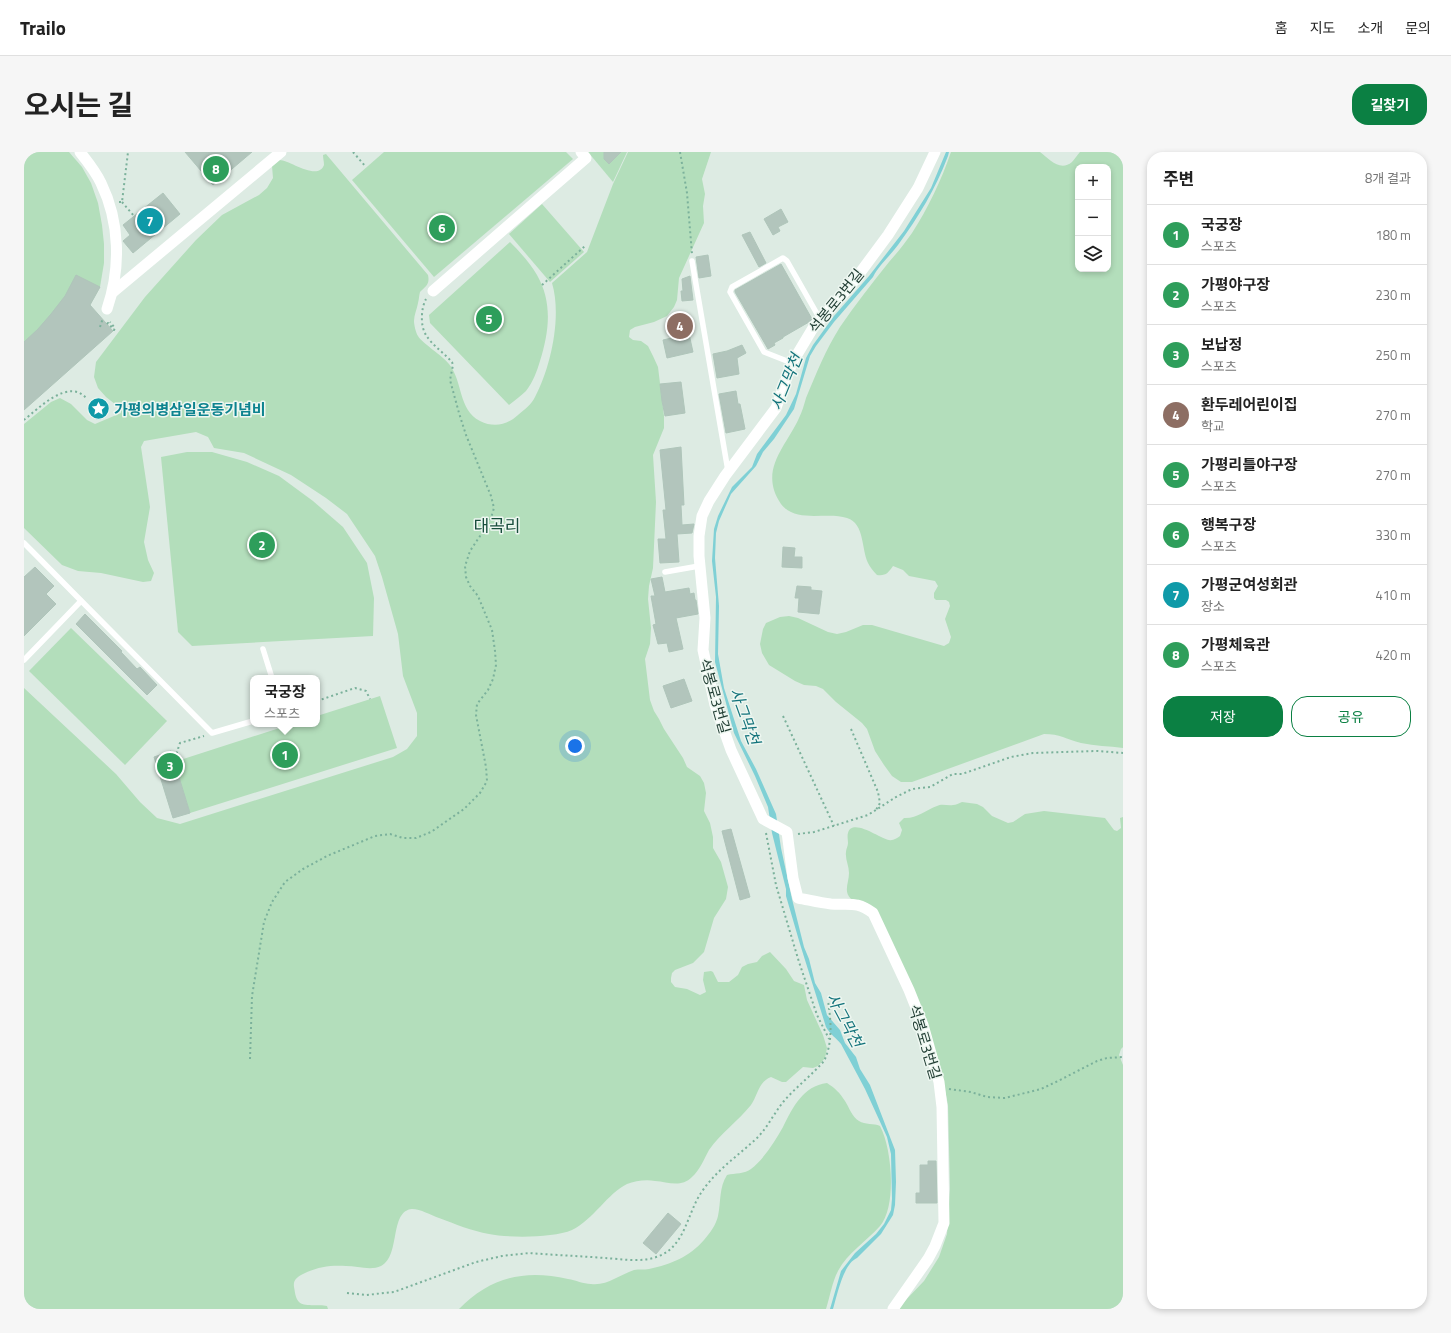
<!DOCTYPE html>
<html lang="ko">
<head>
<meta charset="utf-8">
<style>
	:root { --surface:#fff; --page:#f6f6f6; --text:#222; --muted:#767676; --line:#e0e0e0; --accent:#0b8043 }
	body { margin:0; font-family:"Titillium Web","Noto Sans KR",sans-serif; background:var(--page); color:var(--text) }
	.controls { position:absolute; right:12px; top:12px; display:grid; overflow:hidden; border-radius:8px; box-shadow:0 2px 6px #0003 }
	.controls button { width:36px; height:36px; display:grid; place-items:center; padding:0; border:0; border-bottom:1px solid var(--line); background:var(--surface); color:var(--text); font:20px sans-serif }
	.you { position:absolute; left:551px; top:594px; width:14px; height:14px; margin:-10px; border:3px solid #fff; border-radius:50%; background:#1a73e8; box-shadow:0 0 0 6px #1a73e833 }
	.badge { display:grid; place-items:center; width:26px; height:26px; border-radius:50%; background:var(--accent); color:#fff; font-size:13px; font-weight:700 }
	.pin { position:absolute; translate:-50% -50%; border:2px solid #fff; box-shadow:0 1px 4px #0006 }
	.popup { position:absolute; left:226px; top:523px; width:70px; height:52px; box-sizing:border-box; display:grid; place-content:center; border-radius:8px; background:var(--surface); filter:drop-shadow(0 1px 3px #0005); font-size:13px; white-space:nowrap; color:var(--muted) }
	.popup b { font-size:15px; color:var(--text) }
	.popup::after { content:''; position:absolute; left:50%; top:100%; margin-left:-8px; border:8px solid transparent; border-top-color:var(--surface) }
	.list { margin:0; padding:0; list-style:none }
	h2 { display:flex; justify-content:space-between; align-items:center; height:52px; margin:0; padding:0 16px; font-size:17px }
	h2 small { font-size:13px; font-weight:400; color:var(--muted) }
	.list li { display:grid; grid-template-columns:26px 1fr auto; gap:12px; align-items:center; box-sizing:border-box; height:60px; padding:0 16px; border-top:1px solid var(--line) }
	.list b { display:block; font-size:15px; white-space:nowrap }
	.list p { margin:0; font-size:13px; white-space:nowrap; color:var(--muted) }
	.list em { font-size:13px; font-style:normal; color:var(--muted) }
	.actions { display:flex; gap:8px; padding:12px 16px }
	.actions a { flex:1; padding:9px 0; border:1px solid var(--accent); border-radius:16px; text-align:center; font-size:14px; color:var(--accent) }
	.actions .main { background:var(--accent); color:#fff }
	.icon { flex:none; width:22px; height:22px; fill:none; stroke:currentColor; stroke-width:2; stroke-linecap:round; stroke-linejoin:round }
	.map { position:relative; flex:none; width:1099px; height:1157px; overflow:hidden; border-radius:16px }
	header { display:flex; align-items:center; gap:24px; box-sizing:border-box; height:56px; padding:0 20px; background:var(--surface); border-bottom:1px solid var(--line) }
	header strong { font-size:19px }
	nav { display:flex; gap:22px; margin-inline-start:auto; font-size:14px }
	.intro { display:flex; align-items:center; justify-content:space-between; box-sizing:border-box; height:96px; padding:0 24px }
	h1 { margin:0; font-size:28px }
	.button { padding:10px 18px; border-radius:16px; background:var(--accent); color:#fff; font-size:14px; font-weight:700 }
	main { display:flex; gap:24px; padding:0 24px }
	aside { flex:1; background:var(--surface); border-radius:16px; box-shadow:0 2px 6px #0003 }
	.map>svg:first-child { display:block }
	.green { fill:#b3debb; fill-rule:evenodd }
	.water { fill:#7fd0d5 }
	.building { fill:#b2c5bc; stroke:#afc5ba }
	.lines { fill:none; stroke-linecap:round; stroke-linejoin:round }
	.path { stroke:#7bb19b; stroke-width:2; stroke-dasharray:2 3; stroke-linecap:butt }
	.service { stroke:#fff; stroke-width:5.5 }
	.minor { stroke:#fff; stroke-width:11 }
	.labels { text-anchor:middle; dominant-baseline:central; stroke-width:3; stroke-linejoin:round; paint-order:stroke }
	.street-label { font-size:15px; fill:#1e3b31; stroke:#eef7f1 }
	.culture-label { font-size:15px; font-weight:bold; fill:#0d838f; stroke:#eef7f1; text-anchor:start }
	.water-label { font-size:16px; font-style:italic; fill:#13737b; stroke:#eef7f1 }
	.quarter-label { font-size:17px; fill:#184e3c; stroke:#eef7f1 }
</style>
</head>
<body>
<header>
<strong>Trailo</strong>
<nav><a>홈</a><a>지도</a><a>소개</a><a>문의</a></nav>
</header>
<div class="intro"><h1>오시는 길</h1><a class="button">길찾기</a></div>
<main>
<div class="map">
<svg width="1099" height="1157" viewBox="0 0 1099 1157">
	<rect width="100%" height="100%" fill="#ddebe3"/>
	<!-- green -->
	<g class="green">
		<path d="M0 0H45L58 15 67 31 74 51 78 73 80 92V111L76 135 63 158 0 222Z"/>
		<path d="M360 0H542L549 7 410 125 328 28Z"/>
		<path d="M564 0H603L589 30Z"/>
		<path d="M604 0H687L678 27 681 42 679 54 680 71 655 126 653 148 650 155 643 164 630 170 611 175 606 178 605 185 609 188 617 189 624 194 629 204 634 215 640 264V276L629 303 632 350 629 416 625 434 624 447 627 476 626 492 621 507 626 548 630 559 635 567 640 577 659 606 663 615 676 624 680 631 682 641 680 659 686 671 689 685V696L697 710 704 735 702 747 690 766 680 800 669 811 651 818 648 821 647 826V830L651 835 663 837 676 843 682 840 679 828 680 820 687 819 689 820 694 830H705L714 823 718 815 724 812 733 810 738 804 746 800 762 817 770 829 780 833 783 848 799 883 803 896 801 906 794 914 789 916 779 915 762 930H758L747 925C734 930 734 943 727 953 714 969 697 981 685 998 680 1007 676 1018 668 1025 657 1036 644 1030 631 1029 622 1027 611 1029 603 1032 584 1041 569 1068 548 1078 529 1086 485 1086 465 1082 448 1079 431 1072 415 1066 406 1063 397 1057 388 1057 365 1059 377 1104 357 1114 347 1119 333 1114 322 1114 306 1113 293 1115 279 1122 273 1125 269 1128 270 1135 271 1139 271 1146 275 1150 279 1155 295 1152 303 1154L304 1157H0V536L92 622 116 650 133 666 156 672 369 605 383 597 393 584V561L379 524 374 482 358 425 351 404 323 362 302 346 267 323 220 301 190 296 184 285 172 280 120 289 117 295 126 355 120 390 124 408 130 421 127 429 119 430 77 421 54 419 38 413 0 376V272L27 250 36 246 47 252 63 268 71 272 97 261 96 256 82 245 74 236 70 225 72 210 121 145 172 88 198 63 235 43 243 36 249 26 248 14 255 8C264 7 294 30 300 13 300 10 299 6 299 3L302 2 404 123C406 132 402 134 396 140 395 144 395 147 394 151 393 157 390 163 390 169 390 173 392 181 394 184 398 191 419 204 425 212 439 229 434 258 456 269 470 276 483 273 494 263 500 258 508 252 511 245 527 215 538 164 528 131L563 100 589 32Z"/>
		<path d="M927 0H1016C1025 7 1036 20 1048 10 1051 7 1053 3 1056 0H1099V596C1085 594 1071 594 1057 591 1042 587 1036 582 1020 582L888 630H877L868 624 860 613 851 599 843 577 838 571 812 550 799 537 792 534 780 533 771 529 745 513 738 501 736 492 739 477 742 471 756 465 765 464 774 466 804 480 813 482 822 480 839 473H848L920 494 925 491 927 485 921 467 926 454 925 450 922 448H912L910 446V441L914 434 911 429 885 424 879 418 869 414C864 421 862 424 853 423 849 419 846 415 844 411 837 396 841 372 823 366 804 359 772 372 757 352 734 318 762 295 775 266 778 260 780 253 782 246 792 222 802 197 816 175 831 153 848 131 865 110 873 101 881 91 888 81 904 56 917 29 927 0ZM1054 15H1084V117H1054Z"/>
		<path d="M518 52 560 100 526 130 485 82Z"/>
		<path d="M486 90C496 100 506 111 513 123 529 151 525 180 516 209 513 219 509 230 502 239 497 244 491 248 485 253L406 171 405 163Z"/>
		<path d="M163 300H188L223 310 255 324 289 349 319 375 343 411 350 446 349 484 168 494 154 480 137 305Z"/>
		<path d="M47 476 143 569 101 613 5 519Z"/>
		<path d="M356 544 373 596 166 661 150 610 268 572H293V564Z"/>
		<path d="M938 650 953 652 959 655 968 664 984 671 989 670 1001 662 1020 659 1081 666 1090 678 1093 679 1097 676 1096 666 1099 665V895L1097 897 1095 903 1099 913V1157H875L877 1153 900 1129 915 1105 923 1082 926 1037 924 953 919 928 852 758C844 751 838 748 827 747 819 739 825 731 825 721 825 714 821 707 822 700 822 697 824 694 824 691 824 688 823 684 824 681 828 665 857 687 865 688 869 689 873 686 876 684L878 678 875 671 880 666C892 667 902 658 913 654 918 651 923 654 929 653 932 653 935 651 938 650Z"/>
		<path d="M803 931C811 936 816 941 821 949 825 955 828 965 835 969 841 973 850 971 856 974 868 996 873 1054 856 1074 842 1090 824 1100 814 1119 808 1130 806 1145 802 1157H435C466 1125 501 1117 544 1127 552 1128 559 1132 567 1132 583 1134 595 1123 610 1118 615 1117 620 1118 625 1117 648 1112 665 1105 680 1088 686 1081 692 1073 694 1064 697 1050 695 1035 703 1023 711 1021 721 1022 727 1017 740 1007 751 989 759 975 769 955 779 934 803 931Z"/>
	</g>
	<!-- water -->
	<path class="water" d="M922 0H925L924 4C911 38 895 64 874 93 866 104 855 113 849 125L810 170 792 194 786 204 770 257 750 287 739 300 732 314 707 342 695 369 692 381 691 406 695 454 694 502 700 536 717 589 732 617 752 662 757 696 768 747 780 795 785 807 791 831 797 841 803 863 816 878 821 891 832 905 836 917 846 933 871 998 872 1030 871 1053 869 1063 857 1082 833 1106C819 1112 813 1144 809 1157H806L817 1119 831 1101 852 1082 860 1072 867 1058 868 1047 867 1002 863 985 841 937 817 892C812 886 806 882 802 875L776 792 762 744V737L748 681 744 655 731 624 710 581 691 510 692 445 688 409 690 377 694 364 708 335 728 315 733 302 762 263 772 242 782 206 789 193 810 164 845 124 880 79 907 36Z"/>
	<!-- building -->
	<g class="building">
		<path d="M161 0H228L189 33Z"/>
		<path d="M580 0H597L585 12 580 7Z"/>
		<path d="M139 41 156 62 109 101 99 89 106 83 99 73Z"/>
		<path d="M757 57 764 70 754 75 756 79 749 83 740 67Z"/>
		<path d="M726 80 742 111 735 115 718 83Z"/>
		<path d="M684 103 687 124 675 126 672 105Z"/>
		<path d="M757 112 788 167 785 170 759 185V186L750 191 751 193 744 197 711 140V138Z"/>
		<path d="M52 123 76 135 66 153 89 179 0 258V190L14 177 27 162 41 144Z"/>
		<path d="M666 124 669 148 658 149 657 139H659L658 127Z"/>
		<path d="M661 164 669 200 643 206 639 188 652 185 648 167Z"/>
		<path d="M718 193 722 201 713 206 715 222 693 226 689 202 703 199Z"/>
		<path d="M657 230 661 261 641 264 638 249 636 232Z"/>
		<path d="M712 239 714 252H716L721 277 702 281 695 242Z"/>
		<path d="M657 295 660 353H657L658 373 670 372 668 381 653 382 655 410 636 411 634 387H642L639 358H642L636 298Z"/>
		<path d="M759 395 771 396 770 405H778V416L758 415Z"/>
		<path d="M11 415 30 434 22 442 32 452 0 484V425Z"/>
		<path d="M638 425 641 440 665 436 666 442 670 441 671 448H672L674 462 652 466 659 497 645 500 643 491 634 492 629 473 632 472 627 444H631L627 427Z"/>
		<path d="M773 434 787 435V438L798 439 795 462 774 460 775 446H771Z"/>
		<path d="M61 462 98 499 97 500 113 517 116 515 133 533 123 543 52 472Z"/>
		<path d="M660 527 668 549 647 556 639 534Z"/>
		<path d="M147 599 166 661 149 666 130 605Z"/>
		<path d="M707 677 726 745 716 748 698 679Z"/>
		<path d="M904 1009H912L913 1051H892V1041H896V1013H904Z"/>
		<path d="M644 1061 657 1072 632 1102 619 1091Z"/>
	</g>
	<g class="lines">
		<!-- path -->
		<g class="path">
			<path d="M329 0 342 15"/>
			<path d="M656 0 663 41 668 102"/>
			<path d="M95 50H98L104 0"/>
			<path d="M98 50 110 64"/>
			<path d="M518 133 561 94"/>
			<path d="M83 172 84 171 90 178 91 176 86 170"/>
			<path d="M76 175 79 166"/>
			<path d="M0 268C15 256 45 225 63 247"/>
			<path d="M293 549 331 536 342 539 346 547"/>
			<path d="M759 564 810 674"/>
			<path d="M827 577 854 640 856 651 852 658"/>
			<path d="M148 604C155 602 153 597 156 591L180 584"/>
			<path d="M742 681 752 733 775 810 793 863 805 887"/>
			<path d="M774 682 790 680 844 663 872 645 888 637 906 635 929 622H938L987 605 1009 601 1039 600 1073 599 1099 601"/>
			<path d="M226 907 228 844 240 770 248 750 261 730 279 717 303 704 351 684 366 682 379 686H392L407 680 440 657 456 641 463 629 462 615 452 563 453 552 464 538 469 527 472 513 471 499 468 478 454 444 446 434 442 425 441 414 446 399 466 369 470 356 467 344 442 283 435 261 426 228 429 213 428 210C420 201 408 193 402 183 396 174 397 156 402 147"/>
			<path d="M925 937 947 940 963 945 981 946 1017 937 1034 929 1073 909 1083 906 1099 905"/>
			<path d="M323 1141 342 1143 370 1140 452 1110 478 1104 505 1101C530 1103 555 1104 581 1106 597 1107 619 1111 635 1104 661 1094 663 1062 677 1041 692 1018 714 1004 733 986 744 975 750 961 760 949 772 935 788 923 800 909 809 891 807 868 804 849"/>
		</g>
		<!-- service -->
		<g class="service">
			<path d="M668 109 704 319"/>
			<path d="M768 211 740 200 706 140 708 135 759 106 763 109 796 167"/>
			<path d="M0 391 188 581 229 569"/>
			<path d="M641 420 675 414"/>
			<path d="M239 497 248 526"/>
			<path d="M0 508 57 449"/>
		</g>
		<!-- minor -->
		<g class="minor">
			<path d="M56 0C64 10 72 20 77 31 96 70 97 116 83 157"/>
			<path d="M409 139 562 6 557 0"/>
			<path d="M89 140 257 0"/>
			<path d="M869 1157 904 1107 911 1094 920 1071 918 955 915 930 899 873 885 838 849 761C833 749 826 753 807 752 796 751 785 748 774 746L769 726 763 680 739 667 707 598 691 553 679 498 681 466 675 404V384L678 364 685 349 701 324 752 256 768 211 789 176 827 133 864 83 894 36 911 0"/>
		</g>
	</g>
	<!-- icons -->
	<defs>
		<symbol id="sight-disc" viewBox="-11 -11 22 22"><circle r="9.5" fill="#0f9aa8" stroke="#eef7f1"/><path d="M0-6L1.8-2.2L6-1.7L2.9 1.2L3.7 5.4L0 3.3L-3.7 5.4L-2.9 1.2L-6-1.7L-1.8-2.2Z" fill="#fff"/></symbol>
	</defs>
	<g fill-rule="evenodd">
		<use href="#sight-disc" x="62" y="244" width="25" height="25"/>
	</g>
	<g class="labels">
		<!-- street labels -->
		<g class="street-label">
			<text transform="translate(812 149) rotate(-51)">석봉로3번길</text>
			<text transform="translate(691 544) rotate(74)">석봉로3번길</text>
			<text transform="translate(901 890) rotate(73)">석봉로3번길</text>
		</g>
		<!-- culture labels -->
		<g class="culture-label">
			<text x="90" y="257">가평의병삼일운동기념비</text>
		</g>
		<!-- water labels -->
		<g class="water-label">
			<text transform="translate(762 230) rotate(-68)">사그막천</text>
			<text transform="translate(721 564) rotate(70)">사그막천</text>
			<text transform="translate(821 868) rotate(62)">사그막천</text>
		</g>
		<!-- quarter labels -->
		<g class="quarter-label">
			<text x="473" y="374">대곡리</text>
		</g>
	</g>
</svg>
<div class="controls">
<button>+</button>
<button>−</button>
<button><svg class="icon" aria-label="layers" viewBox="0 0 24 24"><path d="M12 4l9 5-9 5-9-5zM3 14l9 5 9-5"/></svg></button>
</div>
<div class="you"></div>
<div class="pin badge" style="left:261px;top:603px;background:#2e9e5b">1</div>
<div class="popup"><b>국궁장</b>스포츠</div>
<div class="pin badge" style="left:238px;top:393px;background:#2e9e5b">2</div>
<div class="pin badge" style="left:146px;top:614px;background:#2e9e5b">3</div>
<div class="pin badge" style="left:656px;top:174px;background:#8d6e63">4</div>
<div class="pin badge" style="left:465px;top:167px;background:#2e9e5b">5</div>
<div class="pin badge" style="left:418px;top:76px;background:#2e9e5b">6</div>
<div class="pin badge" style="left:126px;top:69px;background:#0f9aa8">7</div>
<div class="pin badge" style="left:192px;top:17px;background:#2e9e5b">8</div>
</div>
<aside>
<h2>주변<small>8개 결과</small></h2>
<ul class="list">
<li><span class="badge" style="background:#2e9e5b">1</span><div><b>국궁장</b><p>스포츠</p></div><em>180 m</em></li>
<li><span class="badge" style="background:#2e9e5b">2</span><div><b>가평야구장</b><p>스포츠</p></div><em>230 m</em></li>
<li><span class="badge" style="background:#2e9e5b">3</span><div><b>보납정</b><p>스포츠</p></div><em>250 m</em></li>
<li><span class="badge" style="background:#8d6e63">4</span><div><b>환두레어린이집</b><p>학교</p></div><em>270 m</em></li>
<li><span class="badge" style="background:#2e9e5b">5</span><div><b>가평리틀야구장</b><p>스포츠</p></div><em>270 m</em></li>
<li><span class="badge" style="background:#2e9e5b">6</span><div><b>행복구장</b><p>스포츠</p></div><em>330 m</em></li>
<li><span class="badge" style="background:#0f9aa8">7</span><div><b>가평군여성회관</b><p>장소</p></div><em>410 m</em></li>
<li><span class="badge" style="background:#2e9e5b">8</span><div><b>가평체육관</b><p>스포츠</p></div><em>420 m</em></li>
</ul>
<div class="actions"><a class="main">저장</a><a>공유</a></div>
</aside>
</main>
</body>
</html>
